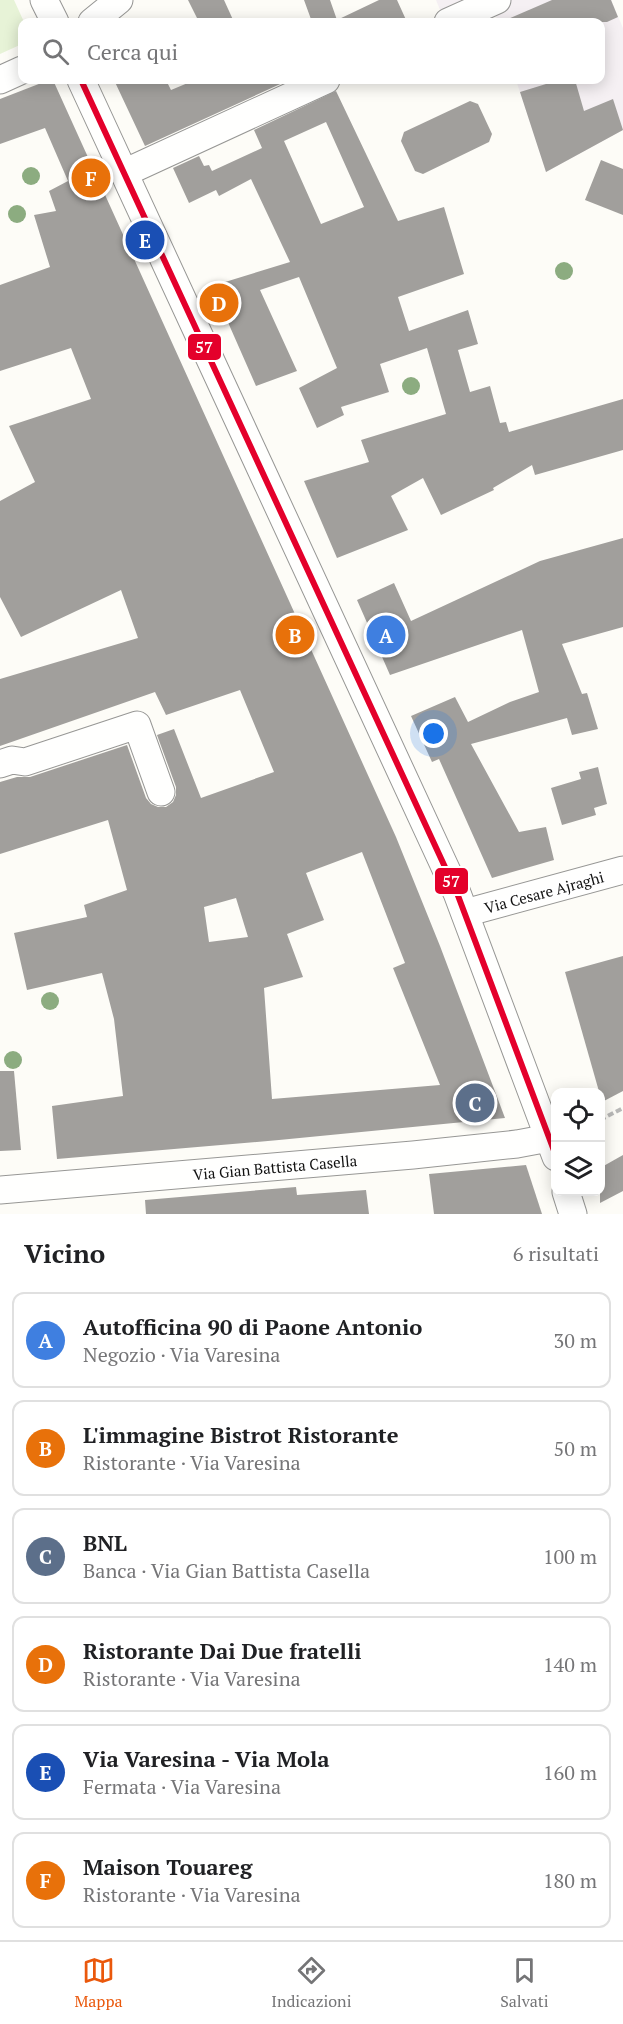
<!DOCTYPE html>
<html lang="it">
<head>
<meta charset="utf-8">
<style>
	:root { --surface:#fff; --page:#f2f2f2; --text:#202124; --muted:#757577; --line:#e0e0e0; --accent:#ea580c }
	body { margin:0; font-family:"PT Serif",serif; background:var(--page); color:var(--text) }
	.controls { position:absolute; right:18px; bottom:18px; display:grid; overflow:hidden; border-radius:12px; box-shadow:0 3px 15px #0003 }
	.controls button { width:54px; height:54px; display:grid; place-items:center; padding:0; border:0; border-bottom:2px solid var(--line); background:var(--surface); color:var(--text); font:30px sans-serif }
	.you { position:absolute; left:434px; top:734px; width:21px; height:21px; margin:-15px; border:4px solid #fff; border-radius:50%; background:#1a73e8; box-shadow:0 0 0 9px #1a73e833 }
	.badge { display:grid; place-items:center; width:39px; height:39px; border-radius:50%; background:var(--accent); color:#fff; font-size:20px; font-weight:700 }
	.pin { position:absolute; translate:-50% -50%; border:3px solid #fff; box-shadow:0 2px 6px #0006 }
	.list { margin:0; padding:0; list-style:none }
	h2 { display:flex; justify-content:space-between; align-items:center; height:78px; margin:0; padding:0 24px; font-size:26px }
	h2 small { font-size:20px; font-weight:400; color:var(--muted) }
	.list li { display:grid; grid-template-columns:39px 1fr auto; gap:18px; align-items:center; box-sizing:border-box; height:96px; margin:0 12px 12px; padding:0 12px; border:2px solid var(--line); border-radius:12px }
	.list b { display:block; font-size:22px; white-space:nowrap }
	.list p { margin:0; font-size:20px; white-space:nowrap; color:var(--muted) }
	.list em { font-size:20px; font-style:normal; color:var(--muted) }
	.icon { flex:none; width:33px; height:33px; fill:none; stroke:currentColor; stroke-width:2; stroke-linecap:round; stroke-linejoin:round }
	.map { position:relative; flex:none; width:623px; height:1214px; overflow:hidden }
	.search { position:absolute; background:var(--surface); box-shadow:0 3px 15px #0003; left:18px; right:18px; top:18px; height:66px; display:flex; align-items:center; gap:15px; box-sizing:border-box; padding:0 21px; border-radius:12px; color:var(--muted); font-size:22px }
	.sheet { height:726px; background:var(--surface) }
	nav { display:flex; justify-content:space-around; align-items:center; box-sizing:border-box; height:84px; border-top:2px solid var(--line); background:var(--surface); font-size:16px; color:var(--muted) }
	nav a { display:grid; justify-items:center; gap:3px }
	nav .on { color:var(--accent) }
	.map>svg:first-child { display:block }
	.industrial { fill:#f5f0f3 }
	.green { fill:#e7f3d7 }
	.building { fill:#a19f9c; fill-rule:evenodd }
	.lines { fill:none; stroke-linecap:round; stroke-linejoin:round }
	.minor-casing { stroke:#979795; stroke-width:29 }
	.path { stroke:#b9b9b8; stroke-width:4; stroke-dasharray:6 3; stroke-linecap:butt }
	.minor { stroke:#fffffe; stroke-width:27 }
	.bus-1-casing { stroke:#fff; stroke-width:10 }
	.bus-1 { stroke:#e4002b; stroke-width:6 }
	.tree { fill:#8cac80 }
	.labels { text-anchor:middle; dominant-baseline:central; stroke-width:6; stroke-linejoin:round; paint-order:stroke }
	.street-label { font-size:15px; fill:#111; stroke:#fff }
	.line-badge { stroke:#fff; stroke-width:2 }
	.badge-label { font-size:16px; text-anchor:middle; font-weight:bold; fill:#fff }
</style>
</head>
<body>
<div class="map">
<svg width="623" height="1214" viewBox="0 0 623 1214">
	<rect width="100%" height="100%" fill="#fdfcf7"/>
	<!-- industrial -->
	<g class="industrial">
		<path d="M436 0H491L445 22Z"/>
		<path d="M503 0H611L623 28V130L546 172 516 80H600V22H498L492 5Z"/>
	</g>
	<!-- green -->
	<path class="green" d="M0 0H14L24 22H22V44L0 54Z"/>
	<!-- building -->
	<g class="building">
		<path d="M188 0H224L234 22H199Z"/>
		<path d="M304 0H330L337 20 379 0H397L407 22H312Z"/>
		<path d="M552 0H611L618 17 607 22H501Z"/>
		<path d="M49 80H53L396 837 440 946 505 1118 279 1140 57 1159 52 1106 123 1096 114 1019 102 973 27 990 14 933 87 917 84 905 127 890 108 820 0 854V782L17 777H30L127 745 146 798 151 804 158 807H166L173 802 176 795V787L157 735 174 729 201 798 274 772 240 690 166 715 155 692 0 746V679L138 638 121 590 21 637 0 597V501L35 482 9 426 91 399 71 348 0 371V285L50 267 34 215 56 211 49 191 68 181 45 128 0 144V99ZM362 852 405 963 393 968 440 1085 272 1099 264 988 303 977 287 934 324 920 306 873ZM236 898 248 937 209 942 204 907Z"/>
		<path d="M114 80H166L171 90 195 80H289L145 146Z"/>
		<path d="M559 80H575L584 111 613 99 623 130 546 172 520 92Z"/>
		<path d="M336 91 398 221 444 207 464 274 398 297 409 331 468 310 478 344 458 350 470 392 490 386 500 423 506 422 509 432 623 399V450L535 475 532 465 493 488 494 490 441 515 423 478 391 496 408 530 337 558 304 481 369 462 361 440 446 414 427 348 380 364 389 392 341 407 344 415 317 428 299 388 337 368 299 277 260 290 297 371 256 386 212 286 290 262 251 179 219 196 216 190 189 203 173 168 199 156 204 166 209 165 212 171 262 148 254 130ZM326 122 364 207 321 224 284 141Z"/>
		<path d="M470 101 478 104 492 134 489 142 423 174 415 171 401 141 404 132Z"/>
		<path d="M601 160 623 169V215L585 200Z"/>
		<path d="M623 538V627L562 644 582 694 587 693 598 729 572 735 567 718 471 744 519 832 546 827 554 860 492 878 439 759 432 762 411 716 455 697 468 722 510 702 539 692 522 630 390 675 357 600 394 583 411 621 540 561Z"/>
		<path d="M598 767 607 804 594 808 596 815 562 825 551 788 581 779 579 772Z"/>
		<path d="M623 956V1091L602 1102 565 972Z"/>
		<path d="M0 1071H14L21 1150 0 1151Z"/>
		<path d="M623 1155V1191L600 1203V1168Z"/>
		<path d="M526 1165 542 1214H434L429 1174Z"/>
		<path d="M296 1187 297 1195 366 1190 369 1214H146L145 1200Z"/>
	</g>
	<g class="lines">
		<defs>
			<g id="minor">
				<path d="M44 0 55 22"/>
				<path d="M92 22 119 0"/>
				<path d="M448 22 497 0"/>
				<path d="M0 80 22 70"/>
				<path d="M81 80 457 893 556 1157"/>
				<path d="M124 173 326 80"/>
				<path d="M0 764 12 760 25 762 137 725 161 792"/>
				<path d="M465 913 623 870"/>
				<path d="M0 1190 413 1155 517 1144 549 1138"/>
				<path d="M566 1192 573 1214"/>
			</g>
		</defs>
		<!-- minor casing -->
		<use href="#minor" class="minor-casing"/>
		<!-- path -->
		<path class="path" d="M600 1120 623 1108"/>
		<!-- minor -->
		<use href="#minor" class="minor"/>
		<defs>
			<path id="bus-1" d="M81 80 457 893 556 1156"/>
		</defs>
		<!-- bus-1 casing -->
		<use href="#bus-1" class="bus-1-casing"/>
		<!-- bus-1 -->
		<use href="#bus-1" class="bus-1"/>
	</g>
	<!-- trees -->
	<g class="tree">
		<circle cx="31" cy="176" r="9"/>
		<circle cx="17" cy="214" r="9"/>
		<circle cx="564" cy="271" r="9"/>
		<circle cx="411" cy="386" r="9"/>
		<circle cx="50" cy="1001" r="9"/>
		<circle cx="13" cy="1060" r="9"/>
	</g>
	<g class="labels">
		<!-- street labels -->
		<g class="street-label">
			<text transform="translate(544 892) rotate(-15)">Via Cesare Ajraghi</text>
			<text transform="translate(275 1167) rotate(-5)">Via Gian Battista Casella</text>
		</g>
	</g>
	<g class="line-badge">
		<rect x="187" y="333" width="35" height="28" rx="6" fill="#e4002b"/>
		<rect x="434" y="867" width="35" height="28" rx="6" fill="#e4002b"/>
	</g>
	<g class="badge-label">
		<text x="204" y="353">57</text>
		<text x="451" y="887">57</text>
	</g>
</svg>
<div class="controls">
<button><svg class="icon" aria-label="locate" viewBox="0 0 24 24"><circle cx="12" cy="12" r="6"/><path d="M12 2v4M12 18v4M2 12h4M18 12h4"/></svg></button>
<button><svg class="icon" aria-label="layers" viewBox="0 0 24 24"><path d="M12 4l9 5-9 5-9-5zM3 14l9 5 9-5"/></svg></button>
</div>
<div class="you"></div>
<div class="pin badge" style="left:386px;top:635px;background:#3f7fe0">A</div>
<div class="pin badge" style="left:295px;top:635px;background:#e8710a">B</div>
<div class="pin badge" style="left:475px;top:1103px;background:#5c6f8a">C</div>
<div class="pin badge" style="left:219px;top:303px;background:#e8710a">D</div>
<div class="pin badge" style="left:145px;top:240px;background:#1a4fb4">E</div>
<div class="pin badge" style="left:91px;top:178px;background:#e8710a">F</div>
<div class="search"><svg class="icon" aria-label="search" viewBox="0 0 24 24"><circle cx="10" cy="10" r="6"/><path d="M15 15l6 6"/></svg>Cerca qui</div>
</div>
<section class="sheet">
<h2>Vicino<small>6 risultati</small></h2>
<ul class="list">
<li><span class="badge" style="background:#3f7fe0">A</span><div><b>Autofficina 90 di Paone Antonio</b><p>Negozio · Via Varesina</p></div><em>30 m</em></li>
<li><span class="badge" style="background:#e8710a">B</span><div><b>L'immagine Bistrot Ristorante</b><p>Ristorante · Via Varesina</p></div><em>50 m</em></li>
<li><span class="badge" style="background:#5c6f8a">C</span><div><b>BNL</b><p>Banca · Via Gian Battista Casella</p></div><em>100 m</em></li>
<li><span class="badge" style="background:#e8710a">D</span><div><b>Ristorante Dai Due fratelli</b><p>Ristorante · Via Varesina</p></div><em>140 m</em></li>
<li><span class="badge" style="background:#1a4fb4">E</span><div><b>Via Varesina - Via Mola</b><p>Fermata · Via Varesina</p></div><em>160 m</em></li>
<li><span class="badge" style="background:#e8710a">F</span><div><b>Maison Touareg</b><p>Ristorante · Via Varesina</p></div><em>180 m</em></li>
</ul>
</section>
<nav>
<a class="on"><svg class="icon" aria-label="map" viewBox="0 0 24 24"><path d="M3 6l6-2 6 2 6-2v14l-6 2-6-2-6 2zM9 4v14M15 6v14"/></svg>Mappa</a>
<a><svg class="icon" aria-label="directions" viewBox="0 0 24 24"><path d="M12 3l9 9-9 9-9-9zM9 14v-3h6M13 9l2 2-2 2"/></svg>Indicazioni</a>
<a><svg class="icon" aria-label="saved" viewBox="0 0 24 24"><path d="M7 4h10v16l-5-4-5 4z"/></svg>Salvati</a>
</nav>
</body>
</html>
